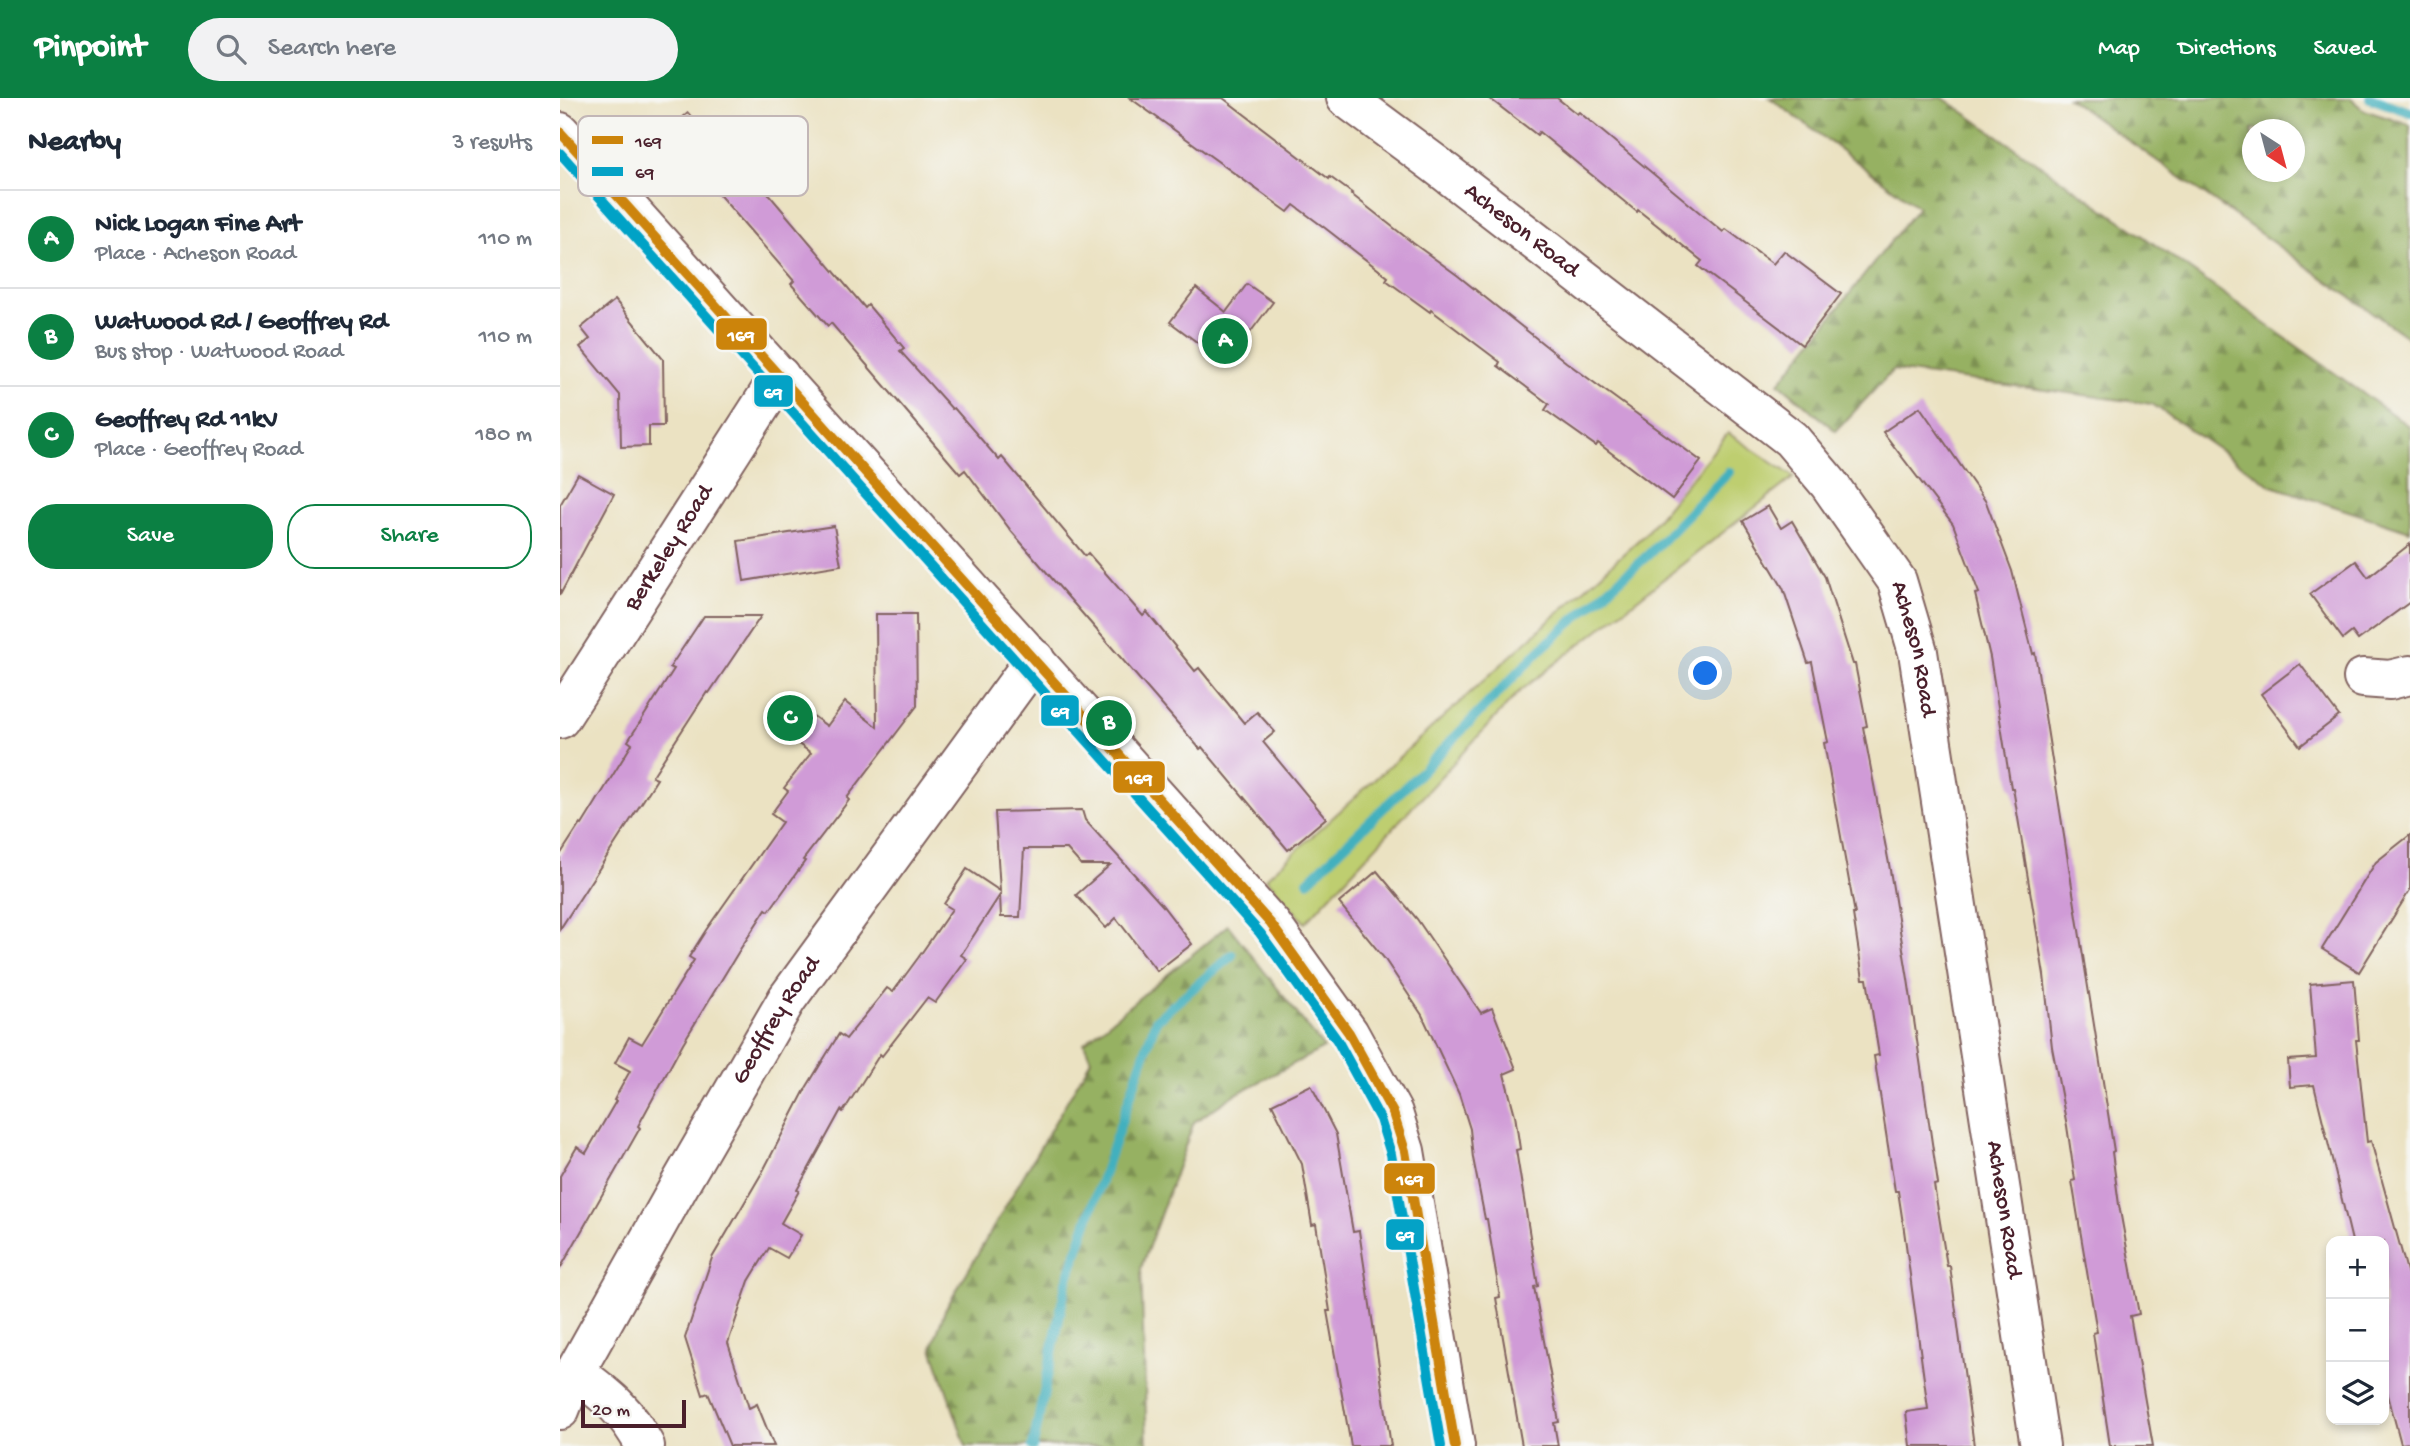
<!DOCTYPE html>
<html lang="en">
<head>
<meta charset="utf-8">
<style>
	:root { --surface:#fff; --page:#f2f2f3; --text:#1f2937; --muted:#747a83; --line:#e0e1e3; --accent:#0b8043 }
	body { margin:0; font-family:"Gochi Hand",sans-serif; background:var(--page); color:var(--text) }
	.controls { position:absolute; right:21px; bottom:21px; display:grid; overflow:hidden; border-radius:14px; box-shadow:0 4px 10px #0003 }
	.controls button { width:63px; height:63px; display:grid; place-items:center; padding:0; border:0; border-bottom:2px solid var(--line); background:var(--surface); color:var(--text); font:35px sans-serif }
	.compass { position:absolute; left:1682px; top:21px; width:63px; height:63px; border-radius:50%; background:var(--surface); box-shadow:0 4px 10px #0003; rotate:144deg }
	.scale { position:absolute; left:21px; bottom:18px; width:105px; box-sizing:border-box; padding-left:7px; border:4px solid #4a1f2b; border-top:0; font-size:19px; line-height:24px; white-space:nowrap; color:#4a1f2b; -webkit-text-stroke:5px #f6f6f2; paint-order:stroke }
	.you { position:absolute; left:1146px; top:576px; width:24px; height:24px; margin:-18px; border:5px solid #fff; border-radius:50%; background:#1a73e8; box-shadow:0 0 0 10px #1a73e833 }
	.badge { display:grid; place-items:center; width:46px; height:46px; border-radius:50%; background:var(--accent); color:#fff; font-size:23px; font-weight:700 }
	.pin { position:absolute; translate:-50% -50%; border:4px solid #fff; box-shadow:0 2px 7px #0006 }
	.list { margin:0; padding:0; list-style:none }
	h2 { display:flex; justify-content:space-between; align-items:center; height:91px; margin:0; padding:0 28px; font-size:30px }
	h2 small { font-size:23px; font-weight:400; color:var(--muted) }
	.list li { display:grid; grid-template-columns:46px 1fr auto; gap:21px; align-items:center; box-sizing:border-box; height:98px; padding:0 28px; border-top:2px solid var(--line) }
	.list b { display:block; font-size:26px; white-space:nowrap }
	.list p { margin:0; font-size:23px; white-space:nowrap; color:var(--muted) }
	.list em { font-size:23px; font-style:normal; color:var(--muted) }
	.actions { display:flex; gap:14px; padding:21px 28px }
	.actions a { flex:1; padding:16px 0; border:2px solid var(--accent); border-radius:28px; text-align:center; font-size:24px; color:var(--accent) }
	.actions .main { background:var(--accent); color:#fff }
	.icon { flex:none; width:38px; height:38px; fill:none; stroke:currentColor; stroke-width:2; stroke-linecap:round; stroke-linejoin:round }
	.map { position:relative; flex:none; width:1850px; height:1348px; overflow:hidden }
	header { display:flex; align-items:center; gap:42px; box-sizing:border-box; height:98px; padding:0 35px; background:var(--accent); color:#fff }
	header strong { font-size:33px }
	nav { display:flex; gap:38px; margin-inline-start:auto; font-size:24px }
	.search { width:490px; height:63px; background:var(--page); display:flex; align-items:center; gap:18px; box-sizing:border-box; padding:0 24px; border-radius:38px; color:var(--muted); font-size:26px }
	main { display:flex }
	aside { flex:1; background:var(--surface) }
	.map>svg:first-child { display:block }
	.grass { fill:#bece70; stroke:#84764e; stroke-width:2 }
	.forest { fill:url(#forest-firs); stroke:#706846; stroke-width:2; fill-rule:evenodd }
	.lines { fill:none; stroke-linecap:round; stroke-linejoin:round }
	.stream { stroke:#42b0be; stroke-width:10 }
	.building { fill:#d09bd7 }
	.minor-casing { stroke:#826360; stroke-width:42 }
	.minor { stroke:#fff; stroke-width:38 }
	.bus-1-casing { stroke:#f6f6f2; stroke-width:16 }
	.bus-2-casing { stroke:#f6f6f2; stroke-width:16 }
	.bus-1 { stroke:#cc840b; stroke-width:10 }
	.bus-2 { stroke:#04a2c6; stroke-width:10 }
	.labels { text-anchor:middle; dominant-baseline:central; stroke-width:6; stroke-linejoin:round; paint-order:stroke }
	.street-label { font-size:24px; fill:#4a1f2b; stroke:#f6f6f2 }
	.key { fill:#f6f6f2; stroke:#c2b6b6; stroke-width:2 }
	.key-label { font-size:19px; fill:#4a1f2b }
	.line-badge { stroke:#f6f6f2; stroke-width:2.5 }
	.badge-label { font-size:19px; text-anchor:middle; font-weight:bold; fill:#fff }
</style>
</head>
<body>
<header>
<strong>Pinpoint</strong>
<div class="search"><svg class="icon" aria-label="search" viewBox="0 0 24 24"><circle cx="10" cy="10" r="6"/><path d="M15 15l6 6"/></svg>Search here</div>
<nav><a>Map</a><a>Directions</a><a>Saved</a></nav>
</header>
<main>
<aside>
<h2>Nearby<small>3 results</small></h2>
<ul class="list">
<li><span class="badge">A</span><div><b>Nick Logan Fine Art</b><p>Place · Acheson Road</p></div><em>110 m</em></li>
<li><span class="badge">B</span><div><b>Watwood Rd / Geoffrey Rd</b><p>Bus stop · Watwood Road</p></div><em>110 m</em></li>
<li><span class="badge">C</span><div><b>Geoffrey Rd 11kV</b><p>Place · Geoffrey Road</p></div><em>180 m</em></li>
</ul>
<div class="actions"><a class="main">Save</a><a>Share</a></div>
</aside>
<div class="map">
<svg width="1850" height="1348" viewBox="0 0 1850 1348">
	<defs>
		<pattern id="forest-firs" width="22" height="20" patternUnits="userSpaceOnUse" patternTransform="scale(1.75)"><rect width="22" height="20" fill="#96b162"/><path d="M5 1l3.5 6h-7zM16 11l3.5 6h-7z" fill="#7c8f51"/></pattern>
	</defs>
	<rect width="100%" height="100%" fill="#f6f6f2"/>
	<filter id="ink" filterUnits="userSpaceOnUse"><feTurbulence type="fractalNoise" baseFrequency=".0143" numOctaves="2"/><feDisplacementMap in="SourceGraphic" scale="14" xChannelSelector="R" yChannelSelector="G"/><feConvolveMatrix kernelMatrix="1 2 1 2 8 2 1 2 1" color-interpolation-filters="sRGB"/></filter>
	<filter id="wash" filterUnits="userSpaceOnUse"><feTurbulence type="fractalNoise" baseFrequency=".00686" numOctaves="4" result="noise"/><feDisplacementMap in="SourceGraphic" scale="28" xChannelSelector="R" yChannelSelector="G"/><feGaussianBlur stdDeviation="1.57" result="paint"/><feColorMatrix in="noise" values="0 0 0 0 0 0 0 0 0 0 0 0 0 0 0 0 0 1.4 0 .05"/><feComposite in="paint" operator="in"/></filter>
	<g filter="url(#wash)">
		<rect width="100%" height="100%" fill="#ebe2c2"/>
		<!-- grass -->
		<path class="grass" d="M1168 335 1234 379 959 594 745 825 706 780 1085 436Z"/>
		<!-- forest -->
		<g class="forest">
			<path d="M1210 0H1383L1580 136 1850 329V433L1712 388 1592 306 1333 272 1276 333 1219 285 1358 109Z"/>
			<path d="M1508 0H1790L1804 12 1850 27V241ZM1692 32H1734V74H1692Z"/>
			<path d="M668 827 764 950 676 996 634 1024 581 1170 587 1348H406L372 1250 385 1212 531 962 524 945Z"/>
		</g>
		<g class="lines">
			<!-- stream -->
			<g class="stream">
				<path d="M1810 0 1850 14"/>
				<path d="M748 783 864 671 982 550 1088 457 1169 374"/>
				<path d="M473 1348 506 1186 596 922 672 857"/>
			</g>
		</g>
		<g id="blocks">
			<!-- building -->
			<g class="building">
				<path d="M570 0H663L769 81 770 79 792 95 791 96 853 145 897 177 1006 264 1141 363 1112 401 1038 345 1036 348 985 312 989 306 938 268 940 264 871 212 870 214 826 182 828 179 765 130 734 107 728 114Z"/>
				<path d="M929 0H997L1017 16 1019 14 1163 134 1166 131 1213 166 1224 153 1281 196 1242 247 1138 168 1142 163 1078 112 1077 114 979 34 977 37Z"/>
				<path d="M128 15 172 65 178 60 305 210 308 207 344 250 340 253 392 311 394 310 439 362 442 359 525 458 528 455 583 518 587 514 635 573 639 570 684 625 697 614 715 634 703 644 766 720 728 752 642 649 640 651 495 484 452 434 405 372 400 376 271 225 268 228 231 186 234 183 143 78 137 83 99 40Z"/>
				<path d="M687 186 713 204 665 268 640 251 642 248 610 224 636 190 666 214Z"/>
				<path d="M55 202 103 261 104 328H89V348L61 349 60 297 20 249 30 241 21 230Z"/>
				<path d="M1360 309 1426 404 1452 473 1473 556 1475 555 1554 1053 1552 1054 1559 1107 1579 1216 1570 1218 1593 1348H1550L1533 1235 1537 1234 1512 1083 1515 1082 1507 1028 1492 949 1484 877 1453 690H1451L1430 559 1415 496 1419 495 1393 426 1323 334Z"/>
				<path d="M18 376 54 396 0 497V407Z"/>
				<path d="M1208 408 1221 430 1232 423 1265 479 1293 566H1295L1307 628 1303 629 1329 766 1348 881 1378 1086 1374 1087 1387 1168H1390L1414 1348H1350L1346 1314 1368 1311 1344 1132 1338 1093H1335L1314 958 1319 957 1307 881H1303L1293 816H1295L1264 645 1268 644 1252 564 1248 565 1223 490 1183 423Z"/>
				<path d="M274 428 281 467 184 483 178 443Z"/>
				<path d="M1850 446V504L1798 542 1792 534 1783 541 1750 496 1796 463 1808 479Z"/>
				<path d="M316 516H356L357 608 287 700 289 702 243 762 245 763 209 813 206 811 179 853 123 945 78 1028 80 1030 0 1171V1078L17 1049 26 1055 56 1003 54 1002 70 973 55 965 69 939 82 946 134 862 129 859 146 832 222 724 211 716 228 693 224 690 251 655 205 622 223 596 267 628 285 604 317 629Z"/>
				<path d="M144 518H201L149 595 147 594 92 679 97 681 0 831V757L20 726 22 727 72 646 68 643 114 571 110 569Z"/>
				<path d="M1740 566 1779 618 1740 648 1701 596Z"/>
				<path d="M522 712 525 722 602 807 632 846 597 873 556 820 546 830 516 797 550 767H521L507 751H464L460 819H441L440 797 401 857 407 861 375 905 367 900 322 958 320 956 283 1014 281 1012 237 1092 239 1093 221 1125 241 1137 227 1160 209 1150 189 1183 168 1245 189 1310 197 1306 214 1348H170L148 1295 143 1297 125 1240 152 1160 203 1073 246 990 279 936 286 941 327 890 333 894 358 860 392 811 384 806 407 771 440 793 435 714Z"/>
				<path d="M1850 737V792L1799 874 1762 851 1816 764Z"/>
				<path d="M817 773 857 821 921 915 932 910 956 971 944 976 955 1017 960 1051 956 1052 978 1188 974 1189 999 1324 994 1325 998 1348H962L936 1200 940 1199 927 1121H925L913 1060 910 1031 899 996 862 917 824 860 779 805Z"/>
				<path d="M1794 882 1799 942H1796L1807 1044 1811 1043 1850 1184V1345L1841 1346 1824 1282V1143H1792L1754 987 1730 989 1728 962 1756 960 1750 886Z"/>
				<path d="M751 987 776 1036 793 1134 799 1133 831 1348H791L767 1213H770L756 1126 752 1127 742 1066 712 1006Z"/>
			</g>
		</g>
	</g>
	<g filter="url(#ink)">
		<use href="#blocks" fill-opacity="0" stroke="#826360" stroke-width="2"/>
		<g class="lines">
			<defs>
				<g id="minor">
					<path id="s1" d="M786 0 875 66 1231 341 1269 386 1337 483 1358 554 1480 1348"/>
					<path d="M0 34 711 826 789 935 833 1015 845 1053 895 1348"/>
					<path d="M1803 580 1830 582 1850 577"/>
					<path id="s2" d="M0 621 220 278"/>
					<path d="M15 1274C47 1298 66 1311 85 1348"/>
					<path id="s3" d="M0 1312 15 1274 123 1081 227 901 475 561"/>
				</g>
			</defs>
			<!-- minor casing -->
			<use href="#minor" class="minor-casing"/>
			<!-- minor -->
			<use href="#minor" class="minor"/>
			<defs>
				<path id="bus-1" d="M0 34 711 826 789 935 833 1015 845 1053 895 1348"/>
				<path id="bus-2" d="M0 55 700 835 777 942 820 1021 831 1056 881 1348"/>
			</defs>
			<!-- bus-1 casing -->
			<use href="#bus-1" class="bus-1-casing"/>
			<!-- bus-2 casing -->
			<use href="#bus-2" class="bus-2-casing"/>
			<!-- bus-1 -->
			<use href="#bus-1" class="bus-1"/>
			<!-- bus-2 -->
			<use href="#bus-2" class="bus-2"/>
		</g>
	</g>
	<g class="labels">
		<!-- street labels -->
		<g class="street-label">
			<text stroke="none"><textPath href="#s1" startOffset="220">Acheson Road</textPath></text>
			<text stroke="none"><textPath href="#s2" startOffset="203">Berkeley Road</textPath></text>
			<text stroke="none"><textPath href="#s1" startOffset="808">Acheson Road</textPath></text>
			<text stroke="none"><textPath href="#s3" startOffset="446">Geoffrey Road</textPath></text>
			<text stroke="none"><textPath href="#s1" startOffset="1376">Acheson Road</textPath></text>
		</g>
	</g>
	<!-- legend -->
	<rect x="18" y="18" width="230" height="80" rx="10" class="key"/>
	<rect x="32" y="38" width="31" height="8" fill="#cc840b"/>
	<rect x="32" y="69" width="31" height="9" fill="#04a2c6"/>
	<g class="key-label">
		<text x="75" y="49">169</text>
		<text x="75" y="80">69</text>
	</g>
	<g class="line-badge">
		<rect x="155" y="219" width="53" height="34" rx="7" fill="#cc840b"/>
		<rect x="193" y="276" width="41" height="34" rx="7" fill="#04a2c6"/>
		<rect x="480" y="596" width="40" height="33" rx="7" fill="#04a2c6"/>
		<rect x="552" y="662" width="54" height="34" rx="7" fill="#cc840b"/>
		<rect x="823" y="1064" width="53" height="33" rx="7" fill="#cc840b"/>
		<rect x="825" y="1120" width="40" height="33" rx="7" fill="#04a2c6"/>
	</g>
	<g class="badge-label">
		<text x="181" y="243">169</text>
		<text x="213" y="300">69</text>
		<text x="500" y="619">69</text>
		<text x="579" y="686">169</text>
		<text x="850" y="1087">169</text>
		<text x="845" y="1143">69</text>
	</g>
</svg>
<div class="controls">
<button>+</button>
<button>−</button>
<button><svg class="icon" aria-label="layers" viewBox="0 0 24 24"><path d="M12 4l9 5-9 5-9-5zM3 14l9 5 9-5"/></svg></button>
</div>
<svg class="compass" viewBox="-18 -18 36 36"><path d="M0-13l5 13h-10z" fill="#e53935"/><path d="M0 13l5-13h-10z" fill="#747a83"/></svg>
<div class="scale">20 m</div>
<div class="you"></div>
<div class="pin badge" style="left:665px;top:243px">A</div>
<div class="pin badge" style="left:549px;top:625px">B</div>
<div class="pin badge" style="left:230px;top:620px">C</div>
</div>
</main>
</body>
</html>
